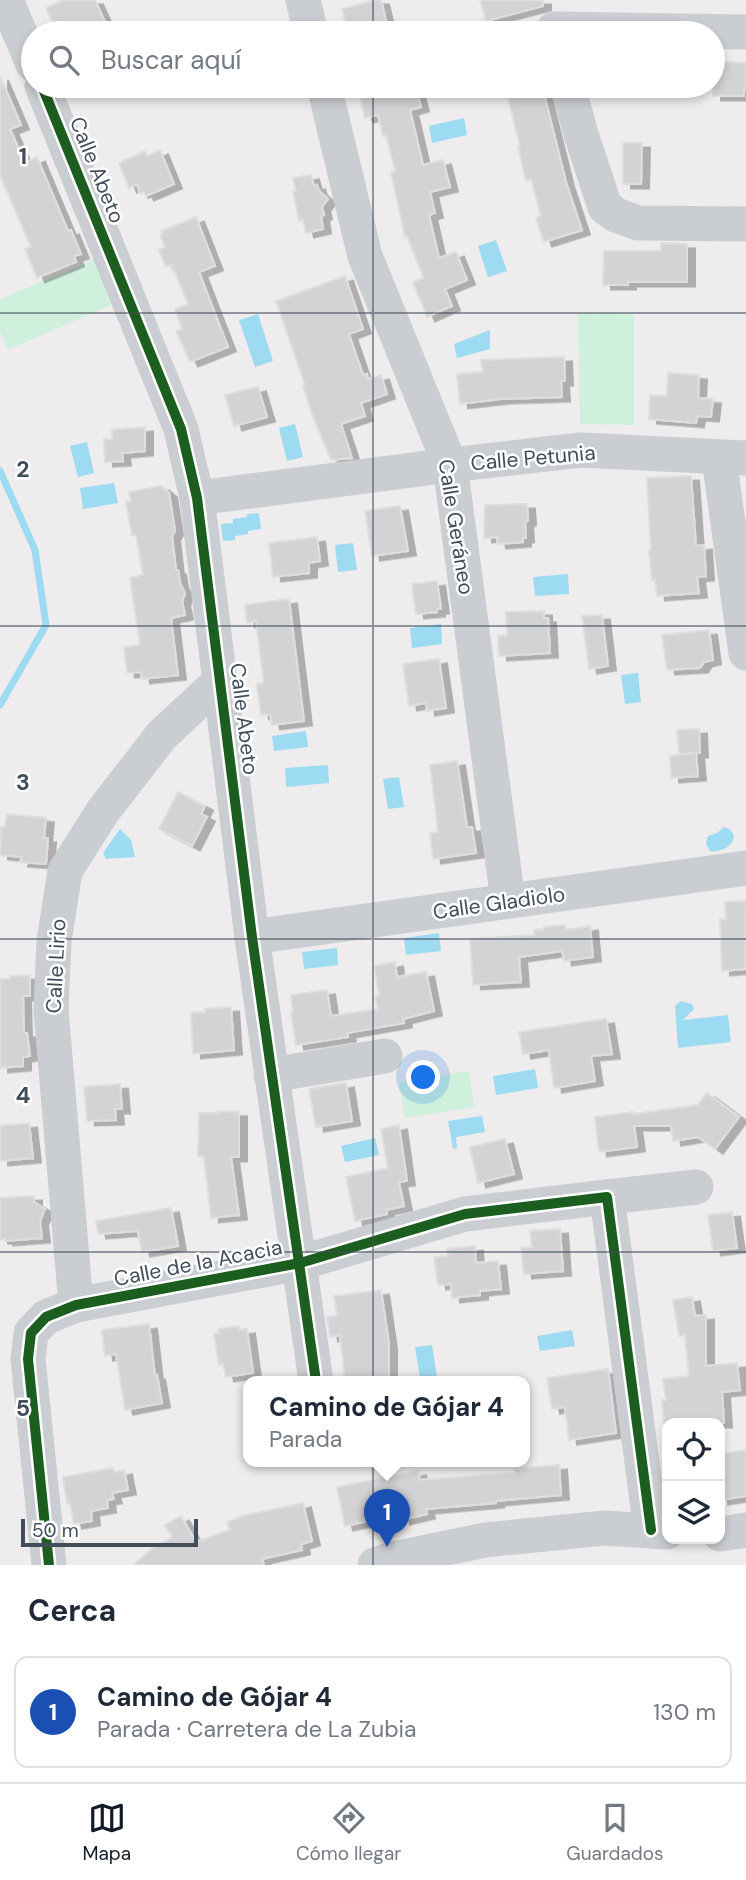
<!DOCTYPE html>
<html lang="es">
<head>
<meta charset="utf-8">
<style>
	:root { --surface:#fff; --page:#f2f2f3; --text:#1f2937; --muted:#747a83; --line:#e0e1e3; --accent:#111827 }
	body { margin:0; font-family:"DM Sans",sans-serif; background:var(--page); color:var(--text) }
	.controls { position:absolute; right:21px; bottom:21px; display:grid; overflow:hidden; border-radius:14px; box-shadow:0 4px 10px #0003 }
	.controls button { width:63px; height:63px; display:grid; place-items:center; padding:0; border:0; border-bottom:2px solid var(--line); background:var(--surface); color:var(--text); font:35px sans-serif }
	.scale { position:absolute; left:21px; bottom:18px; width:177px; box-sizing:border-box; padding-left:7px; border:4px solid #424d5b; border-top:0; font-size:19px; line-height:24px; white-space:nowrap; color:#424d5b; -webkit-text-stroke:5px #fff; paint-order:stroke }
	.you { position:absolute; left:424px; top:1078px; width:24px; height:24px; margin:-18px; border:5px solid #fff; border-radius:50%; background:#1a73e8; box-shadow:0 0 0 10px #1a73e833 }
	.badge { display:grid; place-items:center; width:46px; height:46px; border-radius:50%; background:var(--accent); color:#fff; font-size:23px; font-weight:700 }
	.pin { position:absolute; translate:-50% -58px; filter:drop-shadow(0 2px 4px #0008) }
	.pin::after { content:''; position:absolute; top:37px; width:24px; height:21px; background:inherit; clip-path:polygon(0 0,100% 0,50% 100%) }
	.popup { position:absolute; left:243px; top:1376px; width:287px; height:91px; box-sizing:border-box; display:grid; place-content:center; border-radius:14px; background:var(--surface); filter:drop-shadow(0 2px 5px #0005); font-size:23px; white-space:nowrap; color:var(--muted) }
	.popup b { font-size:26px; color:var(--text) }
	.popup::after { content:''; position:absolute; left:50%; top:100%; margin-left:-14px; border:14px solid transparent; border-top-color:var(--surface) }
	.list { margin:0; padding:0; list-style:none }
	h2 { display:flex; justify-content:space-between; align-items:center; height:91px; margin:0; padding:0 28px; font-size:30px }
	h2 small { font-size:23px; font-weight:400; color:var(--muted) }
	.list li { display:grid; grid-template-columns:46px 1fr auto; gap:21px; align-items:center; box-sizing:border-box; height:112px; margin:0 14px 14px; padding:0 14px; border:2px solid var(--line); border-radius:14px }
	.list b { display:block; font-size:26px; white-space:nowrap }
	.list p { margin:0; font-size:23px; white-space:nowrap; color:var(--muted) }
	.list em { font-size:23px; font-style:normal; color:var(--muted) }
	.icon { flex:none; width:38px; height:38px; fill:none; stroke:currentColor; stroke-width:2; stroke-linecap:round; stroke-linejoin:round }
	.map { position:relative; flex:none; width:746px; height:1565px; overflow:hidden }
	.search { position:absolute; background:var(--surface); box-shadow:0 4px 10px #0003; left:21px; right:21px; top:21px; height:77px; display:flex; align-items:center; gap:18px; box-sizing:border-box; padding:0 24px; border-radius:38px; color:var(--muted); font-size:26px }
	.sheet { height:217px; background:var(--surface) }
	nav { display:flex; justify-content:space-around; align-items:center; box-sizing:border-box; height:98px; border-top:2px solid var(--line); background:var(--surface); font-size:19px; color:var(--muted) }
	nav a { display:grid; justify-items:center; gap:4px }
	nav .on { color:var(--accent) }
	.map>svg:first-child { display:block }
	.green { fill:#cef0dd }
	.water { fill:#9ddbf2 }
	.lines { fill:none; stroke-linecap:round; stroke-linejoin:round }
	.stream { stroke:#9ddbf2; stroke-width:7 }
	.building { fill:#d3d3d5; stroke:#dededf; stroke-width:2; filter:url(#shadow) }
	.minor { stroke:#cacdd1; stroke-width:35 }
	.cycleway-casing { stroke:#fff; stroke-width:15 }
	.cycleway { stroke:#1b5e20; stroke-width:10 }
	.grid { fill:none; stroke:#424d5b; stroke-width:2; stroke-opacity:0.55 }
	.labels { text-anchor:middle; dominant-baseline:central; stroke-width:5; stroke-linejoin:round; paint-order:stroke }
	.street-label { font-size:21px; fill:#424d5b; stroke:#fff }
	.grid-label { font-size:23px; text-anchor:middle; font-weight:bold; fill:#424d5b; stroke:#fff; stroke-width:5; stroke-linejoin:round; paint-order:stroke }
</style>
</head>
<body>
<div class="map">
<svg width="746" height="1565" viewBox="0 0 746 1565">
	<defs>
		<filter id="shadow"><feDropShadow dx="8" dy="4.5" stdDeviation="0" flood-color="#0004"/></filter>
	</defs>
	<rect width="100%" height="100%" fill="#eeecec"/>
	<!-- green -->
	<g class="green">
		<path d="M99 258 117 302 8 350 0 331V299Z"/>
		<path d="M578 313 634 314V425L580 424Z"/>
		<path d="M469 1071 474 1107 405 1118 399 1082Z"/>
	</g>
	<!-- water -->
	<g class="water">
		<path d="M464 118 467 135 432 143 429 126Z"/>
		<path d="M496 240 507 271 488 277 478 246Z"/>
		<path d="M258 314 273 361 255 367 239 320Z"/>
		<path d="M490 330V349L457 358 454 344Z"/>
		<path d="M295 424 303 457 287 461 279 428Z"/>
		<path d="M87 442 94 473 78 477 70 446Z"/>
		<path d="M114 483 118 503 83 509 80 488Z"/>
		<path d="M259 513 261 529 248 531V534L235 536V540L223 541 221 524 233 523V519L247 517V514Z"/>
		<path d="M353 543 357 570 338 572 335 545Z"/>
		<path d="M568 574 569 594 535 596 533 577Z"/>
		<path d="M441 624 442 644 412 648 410 628Z"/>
		<path d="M638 673 641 702 625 704 621 675Z"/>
		<path d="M306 731 308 747 274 751 272 736Z"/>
		<path d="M328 765 329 783 286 787 285 768Z"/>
		<path d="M399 777 404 807 388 809 383 779Z"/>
		<path d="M724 827C745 834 728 854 710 851L706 844 708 836 717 833Z"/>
		<path d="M120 829 131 840 135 857 106 859 103 853Z"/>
		<path d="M439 933 441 951 406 955 404 938Z"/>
		<path d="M337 948 338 965 304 969 302 952Z"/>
		<path d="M681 1001 692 1004 694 1009 683 1020 728 1015 731 1042 678 1048 675 1006Z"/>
		<path d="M535 1069 538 1088 496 1095 493 1076Z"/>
		<path d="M482 1116 485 1132 456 1137 457 1148 453 1149 448 1121Z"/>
		<path d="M375 1138 379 1155 345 1162 341 1146Z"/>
		<path d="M572 1330 575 1346 540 1351 537 1336Z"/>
		<path d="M432 1345 437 1377 420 1379 415 1347Z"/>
	</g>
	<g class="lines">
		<!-- stream -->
		<path class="stream" d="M0 471 35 550 46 625 0 705"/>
	</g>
	<!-- building -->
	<g class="building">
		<path d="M64 0H95L110 33H58L46 8Z"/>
		<path d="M375 0H381L389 33H348L342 9Z"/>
		<path d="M480 0H543V6L486 21Z"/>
		<path d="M713 61 746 63V90H744V96H713Z"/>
		<path d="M0 76 21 125 10 129 25 163 37 157 68 231 71 230 81 254 74 256 76 262 37 278 25 249 31 247 0 175Z"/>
		<path d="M505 86H542L566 182 582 230 544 242 536 218 541 216 531 179 526 181 518 146H520Z"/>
		<path d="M416 88 421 107 410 110 423 165 443 160 450 187 430 192 435 213 429 215 439 258 456 252 467 280 445 289 452 306 427 317 413 282 424 278 407 236 405 237 391 172 395 171 386 135 383 136 378 115 365 118 360 97 378 93 379 97Z"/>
		<path d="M623 143H642L641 184H623Z"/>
		<path d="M160 150 174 184 146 196 144 192 140 193 137 184 129 188 119 163 145 151 147 156Z"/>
		<path d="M311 175 314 186 317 185 319 191 328 199 322 207 324 215 321 216 323 229 306 233 303 220 299 221 293 191H296L293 178Z"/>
		<path d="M196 217 215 266 199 272 228 347 190 362 176 331 182 329 175 309 188 304 172 265 166 267 159 250 165 247 160 235 163 234 161 231Z"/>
		<path d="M661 243 687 244V282H628V285H603L604 251H661Z"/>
		<path d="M345 276 363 329 349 334 363 375 367 374 368 379 381 375 387 394 361 403 365 416 341 424 352 458 331 460 313 417 303 386 305 385 276 301Z"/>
		<path d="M564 357 565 381H561L562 397 501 399 460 404 457 374 483 372 481 360Z"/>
		<path d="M668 373 699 375 698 398 713 399 711 417 697 416 696 423 649 419 650 395 667 396Z"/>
		<path d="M258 387 267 417 234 426 225 395Z"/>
		<path d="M145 427V451L122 453 123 461 105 462 104 439H112V430Z"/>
		<path d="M691 476 696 546 704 545 706 576 697 577 699 593 657 596 655 580H652L649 550H651L647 478Z"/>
		<path d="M161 486 169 493 175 531 172 536 176 570H178L180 583 185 594 182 601 185 615 171 618 178 675 142 679 141 672 127 673 124 647 140 645 130 578 143 575 136 535H132L126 502H131L129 492Z"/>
		<path d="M527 504 528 521 525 522 526 538H523V542L498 544 497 537 484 538 485 505Z"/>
		<path d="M400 506 408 551 372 556 365 511Z"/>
		<path d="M317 537 320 561 309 563V573L273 577 269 543Z"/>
		<path d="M437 581 441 609H437V612L416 614 412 584Z"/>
		<path d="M289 599 304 721 272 725 270 714 261 715 257 684 264 683 256 621 247 623 245 605Z"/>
		<path d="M544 611V618H548L550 653 499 656 498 636 507 635 506 612Z"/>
		<path d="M602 615 608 666 589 669 582 616Z"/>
		<path d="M709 630 713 660 704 662 700 668 667 670 662 635Z"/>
		<path d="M439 659 446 708 427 711 426 703 409 706 403 664Z"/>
		<path d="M699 729 700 753H696L698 776 671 778 670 756 694 753 679 754 677 730Z"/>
		<path d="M457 761 467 827H472L476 853 433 859 430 833 438 832 430 765Z"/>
		<path d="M178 792 205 806 201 814 207 817 192 846 159 829Z"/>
		<path d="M7 814 46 818 44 838H48L46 864 20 862 22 857 0 855 1 827H5Z"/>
		<path d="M746 901 745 969 722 971 720 919H726L725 902Z"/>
		<path d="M565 925 566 930 590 926 593 957 564 961 562 951 519 957 521 982 473 985 470 939 534 935V930L544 929V927Z"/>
		<path d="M395 962 397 977 426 972 434 1011 403 1019 404 1023 347 1033 348 1037 296 1045 291 1013H293L291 995 327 990 331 1016 378 1009 375 996 379 995 374 966Z"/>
		<path d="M30 975V996H23L24 1033H27L30 1056 23 1057V1066L0 1068V979H10V976Z"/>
		<path d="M231 1007 234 1050 193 1054 191 1013 205 1012V1009Z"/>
		<path d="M606 1019 612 1054 591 1056 595 1081 554 1088 549 1050 523 1054 519 1032Z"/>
		<path d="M346 1083 352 1121 316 1127 309 1089Z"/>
		<path d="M120 1084 122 1109H115L116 1120 87 1121 84 1087Z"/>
		<path d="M707 1093 739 1117 715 1149 698 1137 673 1141 671 1126H634L637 1147 599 1152 595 1117 633 1112V1114L698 1105Z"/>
		<path d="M218 1111 239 1112V1157H231L239 1215 211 1218 204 1157 198 1156 199 1113H218Z"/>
		<path d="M29 1123 33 1158 0 1161V1126Z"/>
		<path d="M399 1125 407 1181 399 1182 404 1206 386 1210 387 1214 355 1221 346 1177 388 1168 381 1129Z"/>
		<path d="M505 1139 514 1174 478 1183 470 1147Z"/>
		<path d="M34 1196V1202L45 1209 40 1221 42 1238 5 1241V1239H0V1198Z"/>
		<path d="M171 1208 178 1246 142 1252 138 1231 98 1234 96 1221Z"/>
		<path d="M732 1212 737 1248 713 1251 708 1215Z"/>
		<path d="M560 1229 563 1271 524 1274 521 1248 532 1247 530 1231Z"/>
		<path d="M475 1246 476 1263 498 1261 501 1289 480 1291V1295L452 1298 451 1284 438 1285 434 1257 448 1256 447 1249Z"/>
		<path d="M381 1290 389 1344V1381H345L340 1335 330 1337 327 1317 337 1316 334 1296Z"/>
		<path d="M692 1297 695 1316 706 1315V1366L737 1363 740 1390 722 1392 724 1423H664L662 1400H666L663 1379 689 1376 685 1335 679 1336 673 1300Z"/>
		<path d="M149 1324 155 1376 157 1375 162 1403 125 1410 116 1354 105 1356 102 1330Z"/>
		<path d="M239 1326V1330L247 1329 253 1373 226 1377 223 1364 219 1365 214 1334 219 1333 218 1329Z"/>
		<path d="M608 1369 616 1433 569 1440 565 1407 552 1409 547 1378Z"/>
		<path d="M746 1450V1496L720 1500V1454Z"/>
		<path d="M559 1465 561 1495 496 1501V1503L426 1509 427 1514 402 1520 401 1514 345 1526 337 1487 418 1471 420 1480 515 1473 514 1469Z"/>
		<path d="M113 1468 114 1472 124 1470 128 1490 112 1493 114 1499 107 1500 108 1508 91 1511 92 1521 74 1524 70 1503 67 1504 63 1477Z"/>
		<path d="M303 1503 312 1541 301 1544 302 1550 262 1559 264 1565H133L154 1547 172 1537 165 1525 181 1516 196 1542 230 1530 227 1522 242 1516Z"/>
	</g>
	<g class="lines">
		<!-- minor -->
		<g class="minor">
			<path d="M6 0 33 64"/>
			<path d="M303 0 311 33"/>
			<path d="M554 29 746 32"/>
			<path d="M42 86 181 429 197 498 252 937 316 1381"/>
			<path d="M324 86 365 256 450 465 508 901"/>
			<path d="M568 86 581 134 605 207 616 215 638 223 746 224"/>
			<path d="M719 458 746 653"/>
			<path d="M197 498 450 465 581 450 746 458"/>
			<path d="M252 937 746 868"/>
			<path d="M271 1075 385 1056"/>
			<path d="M607 1197 696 1187"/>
			<path d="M76 1305 51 1010 54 941 65 871 103 811 162 735 219 682"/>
			<path d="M720 1534 746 1530"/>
			<path d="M49 1565 28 1359 31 1333 46 1317 76 1305 300 1263 465 1214 607 1197 651 1530"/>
			<path d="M375 1565 389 1560 485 1540 605 1528 667 1532"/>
		</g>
		<defs>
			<g id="cycleway">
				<path d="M42 86 181 429 197 498 252 937 316 1381"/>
				<path d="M49 1565 28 1359 31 1333 46 1317 76 1305 300 1263 465 1214 607 1197 651 1530"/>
			</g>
		</defs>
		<!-- cycleway casing -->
		<use href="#cycleway" class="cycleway-casing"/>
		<!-- cycleway -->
		<use href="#cycleway" class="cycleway"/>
	</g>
	<!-- grid -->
	<path class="grid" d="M373 0V33M373 86V1565M0 313H746M0 626H746M0 939H746M0 1252H746"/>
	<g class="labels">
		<!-- street labels -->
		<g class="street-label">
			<text transform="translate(97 170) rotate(68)">Calle Abeto</text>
			<text transform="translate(533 458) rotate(-5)">Calle Petunia</text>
			<text transform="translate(456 527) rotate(81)">Calle Geráneo</text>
			<text transform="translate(244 719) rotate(83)">Calle Abeto</text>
			<text transform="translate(499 903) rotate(-8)">Calle Gladiolo</text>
			<text transform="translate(56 966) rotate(-87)">Calle Lirio</text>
			<text transform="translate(198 1263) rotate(-11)">Calle de la Acacia</text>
		</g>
	</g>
	<g class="grid-label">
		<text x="23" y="164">1</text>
		<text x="23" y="477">2</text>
		<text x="23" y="790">3</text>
		<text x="23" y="1103">4</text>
		<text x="23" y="1416">5</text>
	</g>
</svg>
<div class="controls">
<button><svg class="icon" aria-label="locate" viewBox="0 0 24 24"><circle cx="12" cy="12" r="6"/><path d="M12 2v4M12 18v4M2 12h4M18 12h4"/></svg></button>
<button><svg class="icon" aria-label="layers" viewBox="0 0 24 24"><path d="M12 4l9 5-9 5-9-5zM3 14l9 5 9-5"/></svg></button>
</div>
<div class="scale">50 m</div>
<div class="you"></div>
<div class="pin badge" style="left:387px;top:1547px;background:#1a4fb4">1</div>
<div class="popup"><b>Camino de Gójar 4</b>Parada</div>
<div class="search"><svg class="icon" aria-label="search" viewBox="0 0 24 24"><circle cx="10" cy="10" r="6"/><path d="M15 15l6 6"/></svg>Buscar aquí</div>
</div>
<section class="sheet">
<h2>Cerca<small></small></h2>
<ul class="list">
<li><span class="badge" style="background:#1a4fb4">1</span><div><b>Camino de Gójar 4</b><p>Parada · Carretera de La Zubia</p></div><em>130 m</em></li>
</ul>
</section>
<nav>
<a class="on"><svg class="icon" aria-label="map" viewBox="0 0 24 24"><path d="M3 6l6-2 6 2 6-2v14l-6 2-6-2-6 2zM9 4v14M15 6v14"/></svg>Mapa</a>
<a><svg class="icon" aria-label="directions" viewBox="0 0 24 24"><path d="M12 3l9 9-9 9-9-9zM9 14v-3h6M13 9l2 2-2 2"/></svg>Cómo llegar</a>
<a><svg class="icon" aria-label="saved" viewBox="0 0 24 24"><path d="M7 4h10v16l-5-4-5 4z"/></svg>Guardados</a>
</nav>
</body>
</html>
